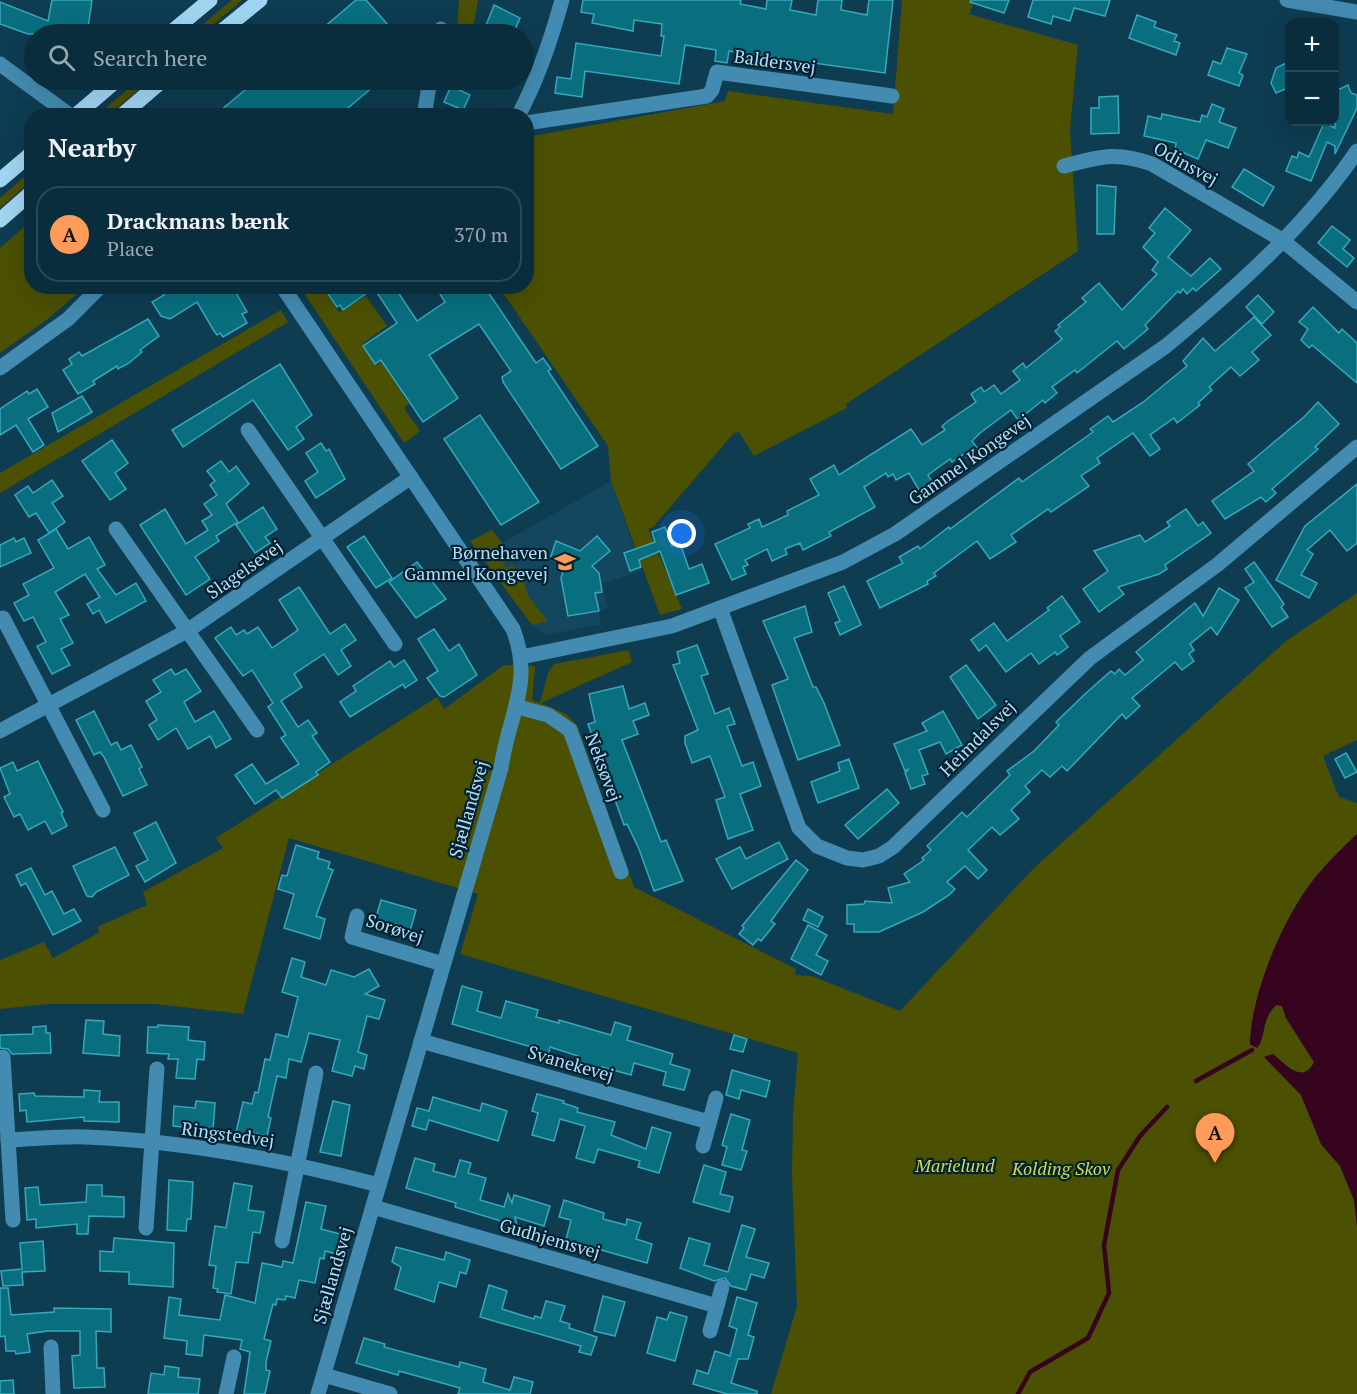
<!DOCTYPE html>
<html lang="en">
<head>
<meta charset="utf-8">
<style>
	:root { --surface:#0a2d3d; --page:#133544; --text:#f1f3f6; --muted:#99a8b0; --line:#2a4957; --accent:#fe9b58 }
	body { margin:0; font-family:"PT Serif",serif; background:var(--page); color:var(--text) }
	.controls { position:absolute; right:18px; top:18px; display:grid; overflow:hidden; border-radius:12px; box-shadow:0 6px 24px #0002 }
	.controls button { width:54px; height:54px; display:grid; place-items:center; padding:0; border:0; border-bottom:2px solid var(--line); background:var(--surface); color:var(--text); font:30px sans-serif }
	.you { position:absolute; left:682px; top:534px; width:21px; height:21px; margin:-15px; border:4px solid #fff; border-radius:50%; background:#1a73e8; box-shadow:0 0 0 9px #1a73e833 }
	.badge { display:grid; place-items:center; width:39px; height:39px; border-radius:50%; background:var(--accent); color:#111; font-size:20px; font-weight:700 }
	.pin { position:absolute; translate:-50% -50px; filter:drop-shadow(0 2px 3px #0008) }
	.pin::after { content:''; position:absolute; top:32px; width:21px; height:18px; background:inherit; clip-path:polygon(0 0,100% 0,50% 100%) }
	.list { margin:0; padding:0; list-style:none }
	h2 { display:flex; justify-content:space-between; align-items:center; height:78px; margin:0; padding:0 24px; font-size:26px }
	h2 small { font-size:20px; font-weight:400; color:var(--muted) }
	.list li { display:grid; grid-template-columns:39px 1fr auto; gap:18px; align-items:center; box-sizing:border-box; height:96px; margin:0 12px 12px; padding:0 12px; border:2px solid var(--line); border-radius:24px }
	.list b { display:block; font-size:22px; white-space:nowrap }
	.list p { margin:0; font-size:20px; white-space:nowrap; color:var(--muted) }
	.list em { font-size:20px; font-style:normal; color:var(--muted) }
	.icon { flex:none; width:33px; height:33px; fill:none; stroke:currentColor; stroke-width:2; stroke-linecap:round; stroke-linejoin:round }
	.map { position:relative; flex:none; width:1357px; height:1394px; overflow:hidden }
	.search { position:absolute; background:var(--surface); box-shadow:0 6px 24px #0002; left:24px; top:24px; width:510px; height:66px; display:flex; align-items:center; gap:15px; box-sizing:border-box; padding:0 21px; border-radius:33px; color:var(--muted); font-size:22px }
	.panel { position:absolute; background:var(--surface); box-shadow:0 6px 24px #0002; left:24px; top:108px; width:510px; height:186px; border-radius:24px }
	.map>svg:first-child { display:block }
	.built { fill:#13475f }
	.green { fill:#4c5002 }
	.water { fill:#37041f }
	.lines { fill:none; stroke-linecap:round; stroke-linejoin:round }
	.stream { stroke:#37041f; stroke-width:4.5 }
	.building { fill:#096f7f; stroke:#38a7bc; stroke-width:1.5 }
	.minor { stroke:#438bb0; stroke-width:15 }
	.major { stroke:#a0d5f2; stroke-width:15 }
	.labels { text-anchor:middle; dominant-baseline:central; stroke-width:4.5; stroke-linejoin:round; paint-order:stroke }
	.street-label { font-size:18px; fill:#b6ddf3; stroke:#002232 }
	.poi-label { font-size:18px; fill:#b6ddf3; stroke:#002232; text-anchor:end }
	.park-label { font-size:18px; font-style:italic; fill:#d3dd42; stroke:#002232 }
</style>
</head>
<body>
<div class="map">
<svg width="1357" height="1394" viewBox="0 0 1357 1394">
	<rect width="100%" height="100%" fill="#0e3c51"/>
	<!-- built -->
	<path class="built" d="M611 481 642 571 602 584 608 608 599 611 600 625 545 635 532 625 485 553Z"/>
	<!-- green -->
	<g class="green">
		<path d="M232 0H242L202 34H191Z"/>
		<path d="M459 0H478L472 34 457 28Z"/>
		<path d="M902 0H975L969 14 1078 45 1070 130 1078 251 846 404 847 408 754 456 739 432 734 433 653 527 648 529 682 609 660 615 611 481 608 446 499 287 526 286 527 137 725 101 728 91 893 114Z"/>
		<path d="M139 80H150L108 115H97Z"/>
		<path d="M31 171V181L0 208V198Z"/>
		<path d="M31 221 32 286 85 287 49 318 0 353V248Z"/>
		<path d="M300 287H322L339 312 366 296 387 326 362 344 376 365 382 362 409 404 404 408 420 431 404 443Z"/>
		<path d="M281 310 288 322 0 493V473Z"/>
		<path d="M492 530 501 541 508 560 503 564 506 569 512 565 520 571 529 597 548 621 532 625 470 541Z"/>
		<path d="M1357 593V740L1323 756 1339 797 1357 803V834C1342 848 1328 862 1315 877 1284 916 1251 994 1250 1044L1257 1048C1266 1036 1261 1020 1276 1005L1282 1006 1286 1018 1314 1062C1303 1085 1286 1065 1273 1054L1265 1057 1301 1095 1321 1144 1340 1166 1354 1200 1357 1226V1394H771L797 1306 792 1174 793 1114 798 1053 460 954 478 894 289 838 243 1014 155 1004H48L0 1009V960L44 942 53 958 100 932 97 927 147 905 143 892 223 848 216 838 437 697 444 709 504 665 535 666 532 700 540 703 548 673 554 664 629 650 632 662 541 703 566 714 577 725 634 887 796 969 795 975 812 976 900 1011 1034 868 1286 641Z"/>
	</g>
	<!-- water -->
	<path class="water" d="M1357 834V1226L1354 1200 1340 1166 1321 1144 1301 1095 1264 1057 1273 1054C1286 1065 1303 1085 1314 1062L1286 1018 1282 1006 1276 1005C1260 1021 1267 1036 1257 1048L1250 1044C1251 994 1283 917 1315 878 1328 862 1342 848 1357 834Z"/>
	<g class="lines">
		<!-- stream -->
		<g class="stream">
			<path d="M1196 1081 1252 1050"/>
			<path d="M1018 1394 1030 1372 1088 1338 1109 1293 1104 1245 1118 1170 1140 1136 1167 1107"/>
		</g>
	</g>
	<!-- building -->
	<g class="building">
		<path d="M52 0H92L87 34H28L0 24V2L48 21Z"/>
		<path d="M356 0H366L396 34H316Z"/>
		<path d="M583 0H741L740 4 766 9 767 0H792L790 10 816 15 818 0H842L841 10 867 15 869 0H893L885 73 729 51 727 63 715 61 716 50 685 45 679 84 585 71 582 97 555 93 557 77 571 79 576 43 661 56 664 36H661L662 24 634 20 633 31 592 23 594 14 581 12Z"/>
		<path d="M971 0H1009L1004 13 970 2Z"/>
		<path d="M1033 0H1110L1105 16 1074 8 1070 21 1053 16 1051 24 1028 17Z"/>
		<path d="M494 5 520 18 513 34H501L485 28Z"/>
		<path d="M1137 15 1156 22 1154 27 1177 35 1174 41 1180 43 1176 55 1129 38Z"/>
		<path d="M1227 48 1247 54 1239 73 1243 75 1239 86 1208 75 1213 61 1221 64Z"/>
		<path d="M1290 61V87L1276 93 1271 83 1276 68Z"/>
		<path d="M257 80H381L348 108 355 116H214Z"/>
		<path d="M1348 85 1351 93 1357 95V108L1335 154V146L1327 142 1311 181 1286 171 1292 156 1297 158 1299 152 1309 157 1324 123 1335 128V87L1340 89Z"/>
		<path d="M451 86 470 95 463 110 444 102Z"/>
		<path d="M1118 96 1119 133 1091 134V108H1099V97Z"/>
		<path d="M1212 104 1224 109 1219 122 1236 128 1228 148 1206 140 1198 159 1175 149 1176 143 1144 136 1148 116 1161 119 1162 114 1200 122 1202 115 1207 117Z"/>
		<path d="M1244 169 1274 187 1263 206 1232 187Z"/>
		<path d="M1097 185 1116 187 1114 234H1097Z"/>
		<path d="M1165 208 1191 230 1168 257 1191 276 1210 258 1221 269 1196 291 1193 288 1187 294 1183 289 1180 293 1178 291 1145 325 1148 329 1124 349 1117 341 1077 373 1075 370 1052 387 1057 393 1045 403 1043 400 1018 420 1011 410 980 433 972 441 978 449 966 457 964 454 952 462 950 459 928 475 932 482 919 490 909 473 896 480 893 474 888 477 886 473 864 487 875 507 829 532 831 536 803 550 800 543 785 549 787 554 772 561 767 549 745 560 748 565 743 567 746 574 732 580 715 544 750 528 748 524 759 519 762 527 788 515 787 511 819 495 810 479 834 465 839 475 911 429 922 445 945 430 942 426 948 421 976 402 971 394 981 387 984 392 994 385 1001 394 1020 380 1013 371 1023 363 1026 368 1062 339 1055 331 1060 327 1058 325 1086 302 1082 298 1099 283 1122 310 1157 274 1152 270 1158 262 1143 247 1155 233 1149 228Z"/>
		<path d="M1332 226 1350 240 1343 249 1354 258 1347 267 1318 243Z"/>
		<path d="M158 286H232L247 312 242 314 247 323 223 337 220 333 217 335 214 331 197 302 170 319 161 316 152 302 164 295Z"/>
		<path d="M333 286H394L417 321 445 302 435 286H484L536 363 543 358 551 369 548 371 598 446 561 469 503 382 502 377 511 371 479 324 429 355 458 398 423 422 381 360 375 364 363 346 397 323 374 288 343 310 340 305 337 307 326 291Z"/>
		<path d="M1258 295 1274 312 1262 324 1246 307Z"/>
		<path d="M1313 307 1339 333 1342 329 1357 343V383L1312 345 1309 348 1301 340 1308 329 1299 322Z"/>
		<path d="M1254 317 1271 335 1252 352 1259 360 1240 376 1231 367 1209 387 1212 390 1198 403 1200 405 1177 423 1174 418 1150 435 1160 449 1150 456 1133 433 1097 458 1100 463 1081 476 1089 486 1051 512 1048 509 1011 535 1016 542 990 559 977 541 934 573 936 576 927 581 928 584 880 608 867 581 903 563 899 557 918 546 920 549 949 527 950 529 1019 478 1022 482 1093 432 1090 429 1108 416 1113 422 1142 403 1187 366 1183 361 1203 338 1215 351Z"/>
		<path d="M148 319 159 336 140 350 142 352 129 363 118 369 117 366 93 381 95 384 78 394 63 370 72 364 69 359 79 352 82 356Z"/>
		<path d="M280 364 312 415 296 427 304 439 288 450 253 400 183 447 172 430Z"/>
		<path d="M37 389 48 407 28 419 44 445 33 452 16 425 0 435V409L27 391 29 394Z"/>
		<path d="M82 396 92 412 58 432 52 413Z"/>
		<path d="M1318 402 1339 424 1315 447 1318 449 1272 489 1276 493 1266 502 1261 497 1225 519 1212 501 1254 471 1248 464 1304 417Z"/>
		<path d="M480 415 539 502 501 525 444 439Z"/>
		<path d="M112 440 128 463 115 473 126 489 110 500 82 461Z"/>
		<path d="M321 443 326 451 329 449 345 479 316 498 305 481 318 472 306 453Z"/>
		<path d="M221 461 229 472 236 466 249 484 226 504 238 522 216 536 219 541 195 557 210 579 186 595 140 525 165 509 186 544 208 530 202 521 212 515 204 504 217 495 210 485 215 481 207 471Z"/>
		<path d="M52 480 63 496 52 503 65 522 49 533 36 513 29 517 15 495 28 486 33 493Z"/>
		<path d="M1357 484V543L1347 551 1330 530 1307 550 1313 554 1301 575 1317 583 1309 598 1276 580 1305 526Z"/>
		<path d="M263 507 277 529 265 537 270 543 255 553 236 525Z"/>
		<path d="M1186 509 1198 526 1203 522 1211 533 1165 565 1167 569 1159 574 1118 587 1124 594 1099 612 1083 589 1108 571 1094 551 1140 535 1145 542 1170 526 1167 522Z"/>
		<path d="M665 527 672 546 680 543 689 569 702 564 709 583 676 595 660 551 639 560 641 567 630 571 624 553 655 542 652 532Z"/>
		<path d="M56 529 68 549 89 537 105 565 97 569 116 595 136 583 146 601 106 623 99 610 93 614 87 604 100 597 85 574 55 592 69 615 60 619 73 643 61 649 70 665 52 674 37 646 46 642 33 617 24 621 14 603 29 595 23 584 54 568 38 540Z"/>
		<path d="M364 536 392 578 376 588 347 547Z"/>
		<path d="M597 536 610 551 592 566 599 573 602 592 595 593 599 611 568 616 561 578 565 565 550 559 556 541 580 551Z"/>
		<path d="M14 538 16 542 24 538 31 553 0 567V545Z"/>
		<path d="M417 562 446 599 416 618 389 582Z"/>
		<path d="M1254 562 1284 604 1281 607 1288 617 1272 627 1245 588 1254 582 1245 569Z"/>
		<path d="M844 586 861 625 840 635 835 623 840 621 828 593Z"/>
		<path d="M299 587 330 634 345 624 356 640 341 650 351 666 338 675 324 654 294 674 302 687 281 701 298 727 308 720 317 733 312 736 330 762 316 772 318 775 282 798 276 790 255 804 235 775 252 764 266 784 299 764 281 738 286 735 268 707 273 703 252 670 243 676 215 638 231 627 236 635 244 630 247 634 258 627 272 648 298 630 279 600Z"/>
		<path d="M1219 588 1239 600 1217 635 1211 627 1190 644 1194 650 1189 654 1194 661 1182 670 1175 662 1132 698 1140 706 1126 719 1122 714 1067 771 1062 766 1050 777 1042 770 1025 786 1030 792 1011 810 1019 819 1000 835 992 827 968 850 987 870 978 879 965 866 947 882 955 889 949 895 923 912 879 932H854V924H847V905L864 904 865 901 892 903 888 888 910 882 904 874 924 860 922 858 931 850 927 846 962 812 967 817 1010 775 1007 771 1034 751 1059 725 1056 722 1085 694 1111 671 1115 674 1119 669 1125 675 1143 660 1136 652 1195 603 1203 616Z"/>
		<path d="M1062 596 1080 622 1060 636 1068 647 1057 655 1055 652 1039 664 1031 653 1006 672 986 645 979 651 971 640 994 623 1007 641 1049 610 1047 608Z"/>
		<path d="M805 606 812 632 794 638 813 687H816L824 703 840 745 798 760 772 685 788 679 763 621Z"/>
		<path d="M434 629 449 651 459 644 477 675 444 697 440 696 427 678 438 671 418 639Z"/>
		<path d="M697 645 708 674 701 676 715 714 729 708 735 724 727 726 742 766 753 762 761 786 740 794 753 830 728 839 716 800 725 797 710 756 692 763 685 743V736L698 730 673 665 680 663 677 652Z"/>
		<path d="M404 660 417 680 405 688 403 684 350 717 340 702 356 691 353 686 390 661 394 667Z"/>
		<path d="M966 665 996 705 978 719 950 677Z"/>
		<path d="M171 669 175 675 186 669 201 691 184 702 195 722 214 711 231 739 216 748 210 736 188 749 176 728 158 740 149 725 157 720 146 701 161 692 153 680Z"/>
		<path d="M623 686 629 709 645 703 649 715 633 721 638 734 622 740 661 842 666 840 683 881 654 891 639 849 627 824 624 825 588 724 595 722 589 694Z"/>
		<path d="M94 711 111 745 117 742 121 750 131 745 142 767 139 769 147 785 123 796 104 757 100 752 94 755 76 720Z"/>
		<path d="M943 711 962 745 946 754 940 742 919 750 928 774 922 776 925 784 911 789 905 773 909 769 905 771 894 744 927 731 922 723Z"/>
		<path d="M1346 753 1357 772 1345 778 1335 759Z"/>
		<path d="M849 759 859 788 818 803 811 782 840 771 838 763Z"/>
		<path d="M38 761 63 812 61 813 67 826 52 834 45 821 28 830 20 814 14 817 4 797 10 794 0 768 13 762 17 771Z"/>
		<path d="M887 789 899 803 858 839 845 825Z"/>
		<path d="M156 822 176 863 145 882 136 866 148 860 134 833Z"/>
		<path d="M779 842 788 859 732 889 716 859 740 847 746 859Z"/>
		<path d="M296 845 319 852 317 858 330 862 328 868 333 870 316 916 325 919 320 939 284 928 294 894 278 889 282 875 287 876Z"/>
		<path d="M115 847 129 875 96 892 92 897 87 896 73 866Z"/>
		<path d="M796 860 808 870 771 921 775 924 761 941 758 939 753 945 739 934 744 928 742 926Z"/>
		<path d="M31 868 45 895 52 891 64 914 74 909 81 921 53 935 26 883 21 886 16 875Z"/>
		<path d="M381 900 416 910 410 931 375 921Z"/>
		<path d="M808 909 823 917 818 927 803 920Z"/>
		<path d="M808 925 827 935 816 955 828 961 821 975 791 959Z"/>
		<path d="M292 958 305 962 301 977 326 985 331 970 354 977 369 969 379 986 365 994 385 1000 379 1019 367 1016 358 1052 367 1055 364 1069 355 1066 352 1076 332 1071 340 1040 309 1033 301 1062 289 1059 286 1078 277 1076 268 1117 271 1118 267 1136 252 1133 251 1141 235 1137 243 1102 252 1104 255 1092 258 1093 265 1059 270 1060 276 1034 288 1037 298 997 282 992Z"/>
		<path d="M462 986 482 992 477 1011 501 1018 506 1001 538 1010 536 1017 559 1023V1020L611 1035 615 1022 631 1027 627 1040 673 1054 670 1064 690 1070 684 1090 663 1085 666 1072 634 1063 631 1075 602 1067 601 1070 577 1061 578 1056 550 1047 548 1055 534 1051 535 1048 452 1024Z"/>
		<path d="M86 1020 104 1021 103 1034 120 1036 119 1056 83 1053Z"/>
		<path d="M158 1025 189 1027 188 1040 205 1042 204 1060 197 1059 195 1079 176 1078 178 1059H168L169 1054 147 1053 148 1027H158Z"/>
		<path d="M46 1026V1033H50L51 1053 12 1054 8 1049 0 1048V1035L33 1034V1027Z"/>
		<path d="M734 1035 747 1039 743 1052 730 1049Z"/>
		<path d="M732 1070 770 1081 766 1097 741 1090 739 1099 726 1095Z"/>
		<path d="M84 1090 100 1091 99 1102H119V1122L84 1121V1117L27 1122 26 1110 20 1111 19 1094 34 1093 35 1096 84 1097Z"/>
		<path d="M537 1094 564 1101 563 1103 578 1108 577 1112 615 1122 611 1135 646 1149 652 1127 671 1133 659 1173 638 1167 640 1161 598 1149 594 1163 576 1158 585 1126 560 1119 554 1141 532 1135 538 1113 532 1111Z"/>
		<path d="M433 1097 480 1111 482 1103 507 1111 498 1141 429 1120 426 1130 412 1126 417 1108 429 1111Z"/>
		<path d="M196 1101 215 1103 213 1130 173 1126 174 1106 195 1108Z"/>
		<path d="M333 1101 350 1105 341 1156 320 1152Z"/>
		<path d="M731 1114 750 1120 742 1150 747 1151 741 1170 722 1165 727 1147 722 1145Z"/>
		<path d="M415 1158 435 1164 433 1171 455 1177 460 1160 471 1163 468 1173 486 1178 480 1200 504 1207 508 1194 512 1203 514 1195 550 1206 544 1226 515 1217 517 1225 504 1229 501 1221 455 1207 456 1203 406 1188Z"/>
		<path d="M704 1165 726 1172 720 1194 733 1197 729 1212 693 1202Z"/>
		<path d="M169 1180 193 1182 191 1219H187L186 1231 167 1230Z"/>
		<path d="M234 1183 252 1186 248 1210 264 1212 260 1233 253 1232 248 1263 236 1262 231 1294 217 1292 218 1289 213 1288 216 1266 209 1265 215 1226 226 1228Z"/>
		<path d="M87 1185H102V1196L124 1197V1217L89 1216 88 1234H77V1224L36 1228V1219L27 1220 25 1188 38 1187 40 1205 86 1202Z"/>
		<path d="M564 1200 604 1213 603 1219 626 1225 627 1219 641 1223 636 1239 652 1244 647 1263 566 1240 571 1220 559 1217Z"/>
		<path d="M306 1202 326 1206 321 1229 340 1234 336 1254 325 1251 324 1259 320 1258 315 1283 299 1280 295 1298 286 1296 285 1300 277 1299 276 1305 273 1304 264 1339 271 1341 266 1362V1370L270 1371 265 1394H244L250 1352 240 1349 242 1340 204 1335 202 1356 186 1354 187 1341 164 1338 169 1297 181 1299 179 1315 220 1320 225 1295 255 1303 262 1263 282 1267 283 1261 293 1263Z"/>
		<path d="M742 1225 755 1229 746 1257 769 1263 764 1278 751 1274 746 1290 731 1286 725 1278 714 1281 680 1268 689 1238 710 1244 704 1265 728 1272Z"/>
		<path d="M114 1238 174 1243 173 1287 129 1284V1272L100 1271V1251L113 1252Z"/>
		<path d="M43 1241 45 1271 22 1272 23 1285 3 1286 1 1271 22 1269 20 1243Z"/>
		<path d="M396 1247 444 1260 446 1252 470 1260 466 1274 460 1272 456 1287 439 1282 434 1302 395 1289 401 1267 392 1262Z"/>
		<path d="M489 1285 507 1291 502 1309 534 1319 535 1316 541 1318 546 1301 565 1306 560 1321 570 1324 569 1328 597 1337 591 1355 579 1352 581 1346 480 1317Z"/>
		<path d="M0 1288H8L11 1315 54 1312V1308L111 1309V1332L96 1331 97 1368H104L105 1387 74 1388 72 1356 80 1355V1331H47L27 1334 30 1352 16 1354 15 1351H6L5 1336 0 1337Z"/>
		<path d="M603 1296 625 1302 615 1336 594 1331Z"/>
		<path d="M737 1297 757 1303 748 1335 754 1337 748 1359H738L731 1383 757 1391V1394H727L693 1384 697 1370 708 1374 715 1351 730 1356 737 1329 729 1326Z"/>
		<path d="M670 1312 687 1317 675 1361 647 1353 657 1317 667 1320Z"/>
		<path d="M364 1338 385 1344 384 1347 459 1367 460 1362 486 1369 483 1382 510 1390 514 1377 533 1382 530 1394H458L460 1388 399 1371 398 1375 356 1363Z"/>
		<path d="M165 1366 179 1368 178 1377 200 1379 198 1394H148L151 1373 164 1375Z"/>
		<path d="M13 1380 14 1394H0V1381Z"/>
	</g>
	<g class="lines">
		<!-- minor -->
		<g class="minor">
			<path d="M1287 0 1357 12"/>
			<path d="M440 34 441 29"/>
			<path d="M0 64 71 116"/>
			<path d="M424 116 430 80"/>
			<path d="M518 116C538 79 551 40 562 0"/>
			<path d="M526 123 707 96 712 90 717 72 892 96"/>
			<path d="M1064 166C1100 157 1115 151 1152 164L1282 240 1357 302"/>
			<path d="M282 286 513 629C534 683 508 716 501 768L318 1394"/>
			<path d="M0 368 68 319 101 286"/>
			<path d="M248 430 395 644"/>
			<path d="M116 529 257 730"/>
			<path d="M720 608 799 828 817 846 847 858 863 860 879 856 893 847 1090 658 1217 565 1357 447"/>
			<path d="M3 618 103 810"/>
			<path d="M521 657 672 626 843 562 895 534 1166 346C1235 289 1307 225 1357 151"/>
			<path d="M518 707 548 715 570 730 621 872"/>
			<path d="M0 731 187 631 411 477"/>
			<path d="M357 916 352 937 443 964"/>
			<path d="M421 1041 709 1122"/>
			<path d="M3 1057 13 1220"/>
			<path d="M8 1140C34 1139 60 1136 86 1137 185 1141 283 1160 379 1185"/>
			<path d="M703 1146 716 1098"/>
			<path d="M373 1207 717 1306 710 1331"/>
			<path d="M146 1228 157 1069"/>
			<path d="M282 1241 316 1073"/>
			<path d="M717 1306 722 1287"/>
			<path d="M51 1347 53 1394"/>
			<path d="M324 1375 390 1394"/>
			<path d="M226 1394 234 1357"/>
		</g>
		<!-- major -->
		<g class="major">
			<path d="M169 34 210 0"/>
			<path d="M218 34 260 0"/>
			<path d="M75 116 117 80"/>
			<path d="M121 116 163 80"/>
			<path d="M0 180 32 153"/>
			<path d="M0 220 32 192"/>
		</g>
	</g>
	<!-- icons -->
	<defs>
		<symbol id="school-bare" viewBox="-9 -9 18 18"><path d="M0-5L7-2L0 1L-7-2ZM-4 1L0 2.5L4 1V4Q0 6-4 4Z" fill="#fe9b58" stroke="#002232" stroke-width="2.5" paint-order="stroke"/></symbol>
	</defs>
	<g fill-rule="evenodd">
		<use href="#school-bare" x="550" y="547" width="30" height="30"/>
	</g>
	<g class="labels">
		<!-- street labels -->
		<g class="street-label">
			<text transform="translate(775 61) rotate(8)">Baldersvej</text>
			<text transform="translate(1186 163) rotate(29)">Odinsvej</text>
			<text transform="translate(969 459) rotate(-35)">Gammel Kongevej</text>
			<text transform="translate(244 569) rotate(-35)">Slagelsevej</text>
			<text transform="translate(977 738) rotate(-45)">Heimdalsvej</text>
			<text transform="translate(604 767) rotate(70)">Neksøvej</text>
			<text transform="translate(468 809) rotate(-74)">Sjællandsvej</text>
			<text transform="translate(395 928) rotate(18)">Sorøvej</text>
			<text transform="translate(571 1063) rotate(16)">Svanekevej</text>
			<text transform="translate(228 1134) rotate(8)">Ringstedvej</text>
			<text transform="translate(550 1238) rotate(16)">Gudhjemsvej</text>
			<text transform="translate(332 1275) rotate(-74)">Sjællandsvej</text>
		</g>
		<!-- poi labels -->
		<g class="poi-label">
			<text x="548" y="552">Børnehaven<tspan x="548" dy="21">Gammel Kongevej</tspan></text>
		</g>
		<!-- park labels -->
		<g class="park-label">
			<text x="955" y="1165">Marielund</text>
			<text x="1061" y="1168">Kolding Skov</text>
		</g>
	</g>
</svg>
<div class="controls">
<button>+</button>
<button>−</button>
</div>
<div class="you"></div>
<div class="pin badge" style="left:1215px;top:1163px">A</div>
<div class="search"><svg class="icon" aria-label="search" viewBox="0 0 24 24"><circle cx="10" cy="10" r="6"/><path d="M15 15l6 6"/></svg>Search here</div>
<section class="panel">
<h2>Nearby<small></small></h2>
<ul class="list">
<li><span class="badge">A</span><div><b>Drackmans bænk</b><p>Place</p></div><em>370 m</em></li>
</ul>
</section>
</div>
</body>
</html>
